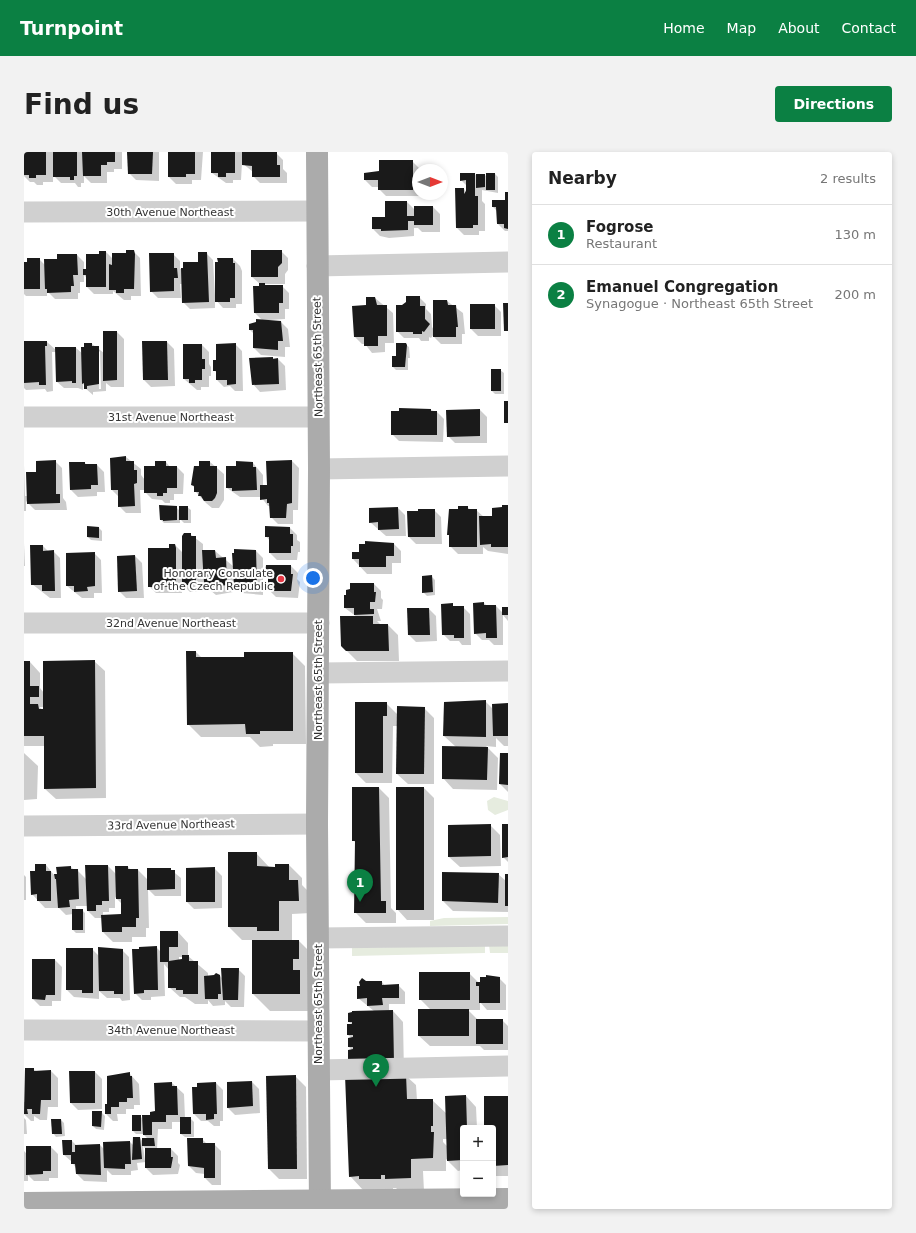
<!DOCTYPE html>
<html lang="en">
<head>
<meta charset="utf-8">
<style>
	:root { --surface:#fff; --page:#f2f2f2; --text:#222; --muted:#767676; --line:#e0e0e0; --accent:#0b8043 }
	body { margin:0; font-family:"DejaVu Sans",sans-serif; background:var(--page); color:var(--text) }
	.controls { position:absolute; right:12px; bottom:12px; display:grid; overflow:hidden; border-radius:4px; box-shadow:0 2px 6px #0003 }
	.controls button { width:36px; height:36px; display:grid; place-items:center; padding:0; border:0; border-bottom:1px solid var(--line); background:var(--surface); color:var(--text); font:20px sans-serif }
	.compass { position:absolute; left:388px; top:12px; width:36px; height:36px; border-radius:50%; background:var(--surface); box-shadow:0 2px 6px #0003; rotate:90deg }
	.you { position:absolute; left:289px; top:426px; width:14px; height:14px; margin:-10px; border:3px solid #fff; border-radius:50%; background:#1a73e8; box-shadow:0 0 0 6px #1a73e833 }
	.badge { display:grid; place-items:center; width:26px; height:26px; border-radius:50%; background:var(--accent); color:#fff; font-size:13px; font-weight:700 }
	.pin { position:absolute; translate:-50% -33px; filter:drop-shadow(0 1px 2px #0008) }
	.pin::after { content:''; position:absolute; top:21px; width:14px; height:12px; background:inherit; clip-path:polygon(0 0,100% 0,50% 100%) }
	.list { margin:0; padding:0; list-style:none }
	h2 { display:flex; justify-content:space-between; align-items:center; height:52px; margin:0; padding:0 16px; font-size:17px }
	h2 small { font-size:13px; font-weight:400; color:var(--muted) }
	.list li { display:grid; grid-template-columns:26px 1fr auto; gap:12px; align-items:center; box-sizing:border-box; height:60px; padding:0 16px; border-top:1px solid var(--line) }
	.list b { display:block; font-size:15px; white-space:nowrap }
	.list p { margin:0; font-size:13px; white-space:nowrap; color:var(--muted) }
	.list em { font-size:13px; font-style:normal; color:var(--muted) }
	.map { position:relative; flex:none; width:484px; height:1057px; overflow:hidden; border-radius:4px }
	header { display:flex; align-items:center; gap:24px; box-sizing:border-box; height:56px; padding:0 20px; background:var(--accent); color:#fff }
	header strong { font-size:19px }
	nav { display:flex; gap:22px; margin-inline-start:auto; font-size:14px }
	.intro { display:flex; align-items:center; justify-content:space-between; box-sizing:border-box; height:96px; padding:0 24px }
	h1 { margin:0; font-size:28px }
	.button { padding:10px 18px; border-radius:4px; background:var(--accent); color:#fff; font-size:14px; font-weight:700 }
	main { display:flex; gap:24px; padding:0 24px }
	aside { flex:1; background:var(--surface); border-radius:4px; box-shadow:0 2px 6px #0003 }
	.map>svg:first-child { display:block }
	.green { fill:#e6ecdf }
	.shadow { fill:#0003; fill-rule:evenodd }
	.building { fill:#1a1a1a }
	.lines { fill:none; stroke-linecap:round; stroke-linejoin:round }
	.minor { stroke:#d0d0d0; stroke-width:21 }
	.major { stroke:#ababab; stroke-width:22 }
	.poi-dot { fill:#e63946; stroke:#fff; stroke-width:1.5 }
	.labels { text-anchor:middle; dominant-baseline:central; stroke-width:4; stroke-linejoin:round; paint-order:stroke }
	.street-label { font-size:11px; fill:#333; stroke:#fff }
	.poi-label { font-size:11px; fill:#333; stroke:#fff; text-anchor:end }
</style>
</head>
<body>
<header>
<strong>Turnpoint</strong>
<nav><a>Home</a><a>Map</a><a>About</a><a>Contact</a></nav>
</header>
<div class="intro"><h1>Find us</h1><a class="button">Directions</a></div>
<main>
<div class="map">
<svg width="484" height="1057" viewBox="0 0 484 1057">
	<rect width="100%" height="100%" fill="#fff"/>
	<!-- green -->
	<g class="green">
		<path d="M470 645 484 649V658L471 663 464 658 463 649Z"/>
		<path d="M484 765V772L406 774V769L420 766Z"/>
		<path d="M484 792V801H466L465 793Z"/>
		<path d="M461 793V801L328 804V796Z"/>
	</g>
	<!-- shadow -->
	<g class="shadow">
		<path d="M0 0H98V17H90V20H83V31H67L60 24V31H57V35H54L51 31H37L29 23V30H19V33H13L10 30H6L0 24Z"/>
		<path d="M104 0H135V29L112 28 105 21Z"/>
		<path d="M145 0H179L177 28H168V32H152L145 25Z"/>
		<path d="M188 0H257H251L259 8V17L263 21V31H236L229 24V20L218 11 217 28H209V31H202L188 21Z"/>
		<path d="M388 9 395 16V44H362L355 37V35H348L341 28 356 20Z"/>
		<path d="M418 22 421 27H419V38Z"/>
		<path d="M451 22 453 25 461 23 463 25 471 22 474 25V41L458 38V49L461 52V79H455V83H440L433 76 432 37H440L443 40V34L437 28Z"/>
		<path d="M484 41V79H481L474 72 473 59 469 55 482 49Z"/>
		<path d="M383 50 391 58 409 55 416 62V80H398L394 76H390V84L365 86 356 84 349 77Z"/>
		<path d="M109 99 116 106 117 144H107V148H100L89 139V142H70L63 135V126L60 123V130H56V141H54V147H31L23 139V144H2L0 142V111L15 107 21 113 53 103 60 110V118H63L82 100 89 107Z"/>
		<path d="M257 99 264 106V118L261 122V132H240L243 134H258L265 141V157H261V167L245 168V169L257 170 264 177 266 195H261V205L237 203 230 196V182L226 178 239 169 231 161 236 132 228 125Z"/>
		<path d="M182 101 189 108 191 143H192L209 107 216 114 218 119V152H212V156H199L191 147V156L166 157 159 150V132H156L157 146H134L127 139 149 102 156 109V117H160L175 111Z"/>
		<path d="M395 145 402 152V157L407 162 408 175 410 178 423 149 439 161 441 182H438V192H417L410 185V182L407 186 405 185V189H397L395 186H380L373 179 378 154Z"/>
		<path d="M351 146 369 161 370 191H361V200L348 201 341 192H338L331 185 343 154Z"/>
		<path d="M447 153H470L477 160V184H454L447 177Z"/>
		<path d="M93 180 100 187V235H87L82 231V239L69 240V243L61 236 59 231V238L54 236H40L32 229V200H28L29 239 23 240 21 237 2 238 0 236V190H23L32 198V196H52L59 202 68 192 80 201ZM74 198 76 200 77 237H75Z"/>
		<path d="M119 190H143L150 197 151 234 127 235 120 228Z"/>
		<path d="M211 192 218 199 219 239H211L206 234 200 235 193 228V221L190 218 193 209Z"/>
		<path d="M381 192 385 195 386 206H384V218H372L369 215V205H373Z"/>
		<path d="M178 193 185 200V212L187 215V224H185V235H177V238H173L160 227Z"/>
		<path d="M249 206 254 207 261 214 262 238 236 240 229 232Z"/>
		<path d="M476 218 480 221V242H471L468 239Z"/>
		<path d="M407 258 413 260 420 267 419 290 375 289 368 282Z"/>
		<path d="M456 258 463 265V291H431L424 284 423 259Z"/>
		<path d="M102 305 117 317V323L121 328 132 315 142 310 146 315H153L160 322 159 342H150V348H146V351H141L138 348 128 347 121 340V338H116L117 361H102L95 354V345L88 338 87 307Z"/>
		<path d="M31 309 38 316 39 346 42 350 43 358H11L2 349V359H0V313L1 344H3L13 321Z"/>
		<path d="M268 309 275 316 274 358H269V372H254L247 365V354H244L237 345H216L203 336 213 315 229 311 239 323V334H244L243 310Z"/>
		<path d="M186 310 200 322V348L195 356H188L182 351 171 339V336L168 333 176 315Z"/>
		<path d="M61 311 63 313H73L80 320 81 340H73V344L54 345 47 338Z"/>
		<path d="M484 354V402L464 399 459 395V402H434L426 394 435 358 443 355 447 358H452L460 365H469Z"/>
		<path d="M152 355 156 359 163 355 167 358V371H160L156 367V371H140L137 368Z"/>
		<path d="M374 356 381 363 382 384H362L346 370Z"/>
		<path d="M410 358 417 365 418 392H392L385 385Z"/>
		<path d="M64 375 75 376 78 379V389L67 388 64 385Z"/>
		<path d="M266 376 273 383V388L276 390V400H274L273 408H253L246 401V389L242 384Z"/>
		<path d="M166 382 179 392V399H191L209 414 232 399 239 406V443L218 441 209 432V440L192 443 181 434V426H179V440H166L158 432V441H132L125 434 146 397 151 393 159 401Z"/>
		<path d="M0 391 1 414H0Z"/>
		<path d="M370 392 377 399V411H368V422H343L329 407 336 401Z"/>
		<path d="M19 394 24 399H29L36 406 37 446H26L8 432Z"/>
		<path d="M70 401 77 408 78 441H70V446H58L43 434Z"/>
		<path d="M111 404 118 411 120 446H102L95 439Z"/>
		<path d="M267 414 274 421 273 427 276 430 274 446 252 445 245 438V427L242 424Z"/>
		<path d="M407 424 411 428V443L403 444 399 440Z"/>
		<path d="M350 432 357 439V446L359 448 358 457H353L357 469H353L357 473H364L374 483 375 509H333L318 494 333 465 321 456Z"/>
		<path d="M460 451 463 454H472L479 461 484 456V452V469L479 463V493H470L465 488H458L451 481Z"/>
		<path d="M418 453 439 455 446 462 447 493H438L435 489H426L419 482Z"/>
		<path d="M405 457 412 464 413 489 392 490 385 483Z"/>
		<path d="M172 500 178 506H221L268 501 281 514 282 592H249V594L236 595 226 585H177L164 572Z"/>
		<path d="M70 509 81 519 82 646 32 647 21 637V594H0V510H6L16 521V536L20 541ZM15 555H20L19 558Z"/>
		<path d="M462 550 469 557 484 552V594H480L472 586V595L462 594 474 606 473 638 429 637 419 626 432 595 420 584Z"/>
		<path d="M362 551 374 563 400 556 410 566V632H384L373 622 374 574H369L368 631H342L332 621Z"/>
		<path d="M0 601 14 614 13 647 0 648Z"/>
		<path d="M484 602V640L476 632Z"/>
		<path d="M355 636 365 646 367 756 372 761V771H342L331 760 332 691 329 688Z"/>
		<path d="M400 636 410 646V768H383L373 757Z"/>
		<path d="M466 673 476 683 477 714 436 715 425 705Z"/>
		<path d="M484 673V710L479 705Z"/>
		<path d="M232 701 246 716 252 717 265 713 278 726V733L287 742V761L268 762V789H275L292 806 293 859H246L229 842V788H218L205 775Z"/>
		<path d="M22 713 30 723H34L47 715 50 718H53L62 727 84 714 92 722 104 715 107 718H114L124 728 146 717 157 726V744H131L124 737 125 776H122V785H108V790H89L79 780V766H71L64 759 63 754H52V758H58L61 761V781H52L49 778V762L42 763 35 756H21L8 742 12 720ZM91 745 98 752V763L79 764V760H85V756H91Z"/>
		<path d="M190 716 198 724V756L170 757 163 750Z"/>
		<path d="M474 722 482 729 484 723V760L429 759 419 749Z"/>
		<path d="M0 723 2 725V748H0Z"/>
		<path d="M154 780 164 791V804L184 821V825L194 822 198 826 214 817 221 824 220 855H207L201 849V853L189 854 184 848V852H171L161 845H156L145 835V818L140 812 141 844 127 845V848H118L111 841 132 795 137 800ZM155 805H159V808L155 809Z"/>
		<path d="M75 796 98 798 105 805 106 848 98 849 96 846H83L75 839V847L50 845 43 838 68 797 75 804Z"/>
		<path d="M31 808 38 815 37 849H28V854H16L9 847Z"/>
		<path d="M445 821 455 831H457V826L467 824 475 826 482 833V858H463L456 850V858H444L454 868H478L484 874V898H460L456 894H406L395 884 407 858 396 847Z"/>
		<path d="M342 830H358L361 834 374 833 381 840V852H365V859H369L379 870 380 921 328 898 325 895 328 886 324 883 329 873 325 870 350 859 334 846 337 835Z"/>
		<path d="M9 917 12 919H27L34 926V955H24L23 968H16L10 964V969H7L0 962V950H3Z"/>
		<path d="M71 920 78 927V957L54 958 47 951Z"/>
		<path d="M106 922 115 932 116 953H110V957H102V962H93L94 969H89L82 962 84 953V924Z"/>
		<path d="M381 923 392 933 393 948H408L423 962 442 944 452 955 453 976H439V1018L434 1019 422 1007V1019H399L400 1039H375L372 1036H369V1040L339 1038 326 1024ZM419 987H423L424 995 419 990Z"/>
		<path d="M271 924 282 935 283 1027H255L245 1017 243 925Z"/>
		<path d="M228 930 235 937 236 961 211 963 204 956V931Z"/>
		<path d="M148 931 160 942 161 966H166L170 970V985H161L157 982V970H148V977H134L133 997H147L154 1004V1011L156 1013 154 1022 129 1023 122 1016V1010L113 1011 114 1018 107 1019V1023H88L83 1018V1030L60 1029 53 1022 52 1016 48 1010 40 1003 48 989 53 994 76 993 81 998 80 991 106 990 110 994 116 986 119 990 124 987 119 982H112L109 979 116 964 119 967 132 960ZM119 994 122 997V1009H121Z"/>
		<path d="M192 931 199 938V969H196V974H190L184 969H177L170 962Z"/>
		<path d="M484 945V1024H472L469 1020V976H461Z"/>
		<path d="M77 960 81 964 80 978 72 977 69 974Z"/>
		<path d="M0 966 2 968 3 982H0Z"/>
		<path d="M37 968 40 971 41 984 32 985 29 981Z"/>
		<path d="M178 987 183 992H190L197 999V1033H188L181 1026V1022L172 1021 165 1014Z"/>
		<path d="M27 995 34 1002V1026H25V1029H10L4 1023V1029H0V999L3 1002Z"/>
	</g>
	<!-- building -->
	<g class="building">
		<path d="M0 0H22V23H12V26H5V23H0Z"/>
		<path d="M29 0H53V24H50V28H46V25H29Z"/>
		<path d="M58 0H91V10H83V13H77V24H59Z"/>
		<path d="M103 0H129L128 22H104Z"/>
		<path d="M144 0H171V22H162V25H144Z"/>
		<path d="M187 0H211V21H202V25H194V21H187Z"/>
		<path d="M218 0H253V13H256V25H228V14L218 13Z"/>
		<path d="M355 8H389V38H354V28H340V21L355 19Z"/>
		<path d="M436 21H451V44H454V73H449V76H432L431 36H440V42L442 39V28L436 29Z"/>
		<rect x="462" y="21" width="9" height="17"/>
		<path d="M452 22H461V35L452 36Z"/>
		<path d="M481 40H484V77L480 76V72H473L472 55H468V48H481Z"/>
		<path d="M361 49H383V64H390V54H409V73H390V69H384V78L357 79V77H348V65H361Z"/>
		<path d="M102 98H110L111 102 110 137H100V141H92V138H85V112L88 113V101H102Z"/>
		<path d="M227 98H258V111L254 115V125H227Z"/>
		<path d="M75 99H82V135H62V123H59V117H62V102H75Z"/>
		<path d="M174 100H183L185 150 158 151 157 116H159V110H174Z"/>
		<path d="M125 101H150V116H153L154 126H150V139L126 140Z"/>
		<path d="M33 102H53L54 123H49L50 134H47V140L23 141V137H21L20 107H33Z"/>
		<path d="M3 106H16V137H0V110H3Z"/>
		<path d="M193 106H209V111H211V146H206V150H191V110H194Z"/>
		<path d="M235 131H241V133H259V151H255V161H230L229 134H235Z"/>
		<path d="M382 144H396V154H401V167L406 172 400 180 398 179V182H389V180H372V153H378L382 150Z"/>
		<path d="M342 145H351L353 153H363V184H354V194H340V185H330L328 154 342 153Z"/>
		<path d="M409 148H423L424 153H432L434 175H432V185H409Z"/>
		<path d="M479 151H484V179H480Z"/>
		<rect x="446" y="152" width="25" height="25"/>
		<path d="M232 167 257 169 259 189H254V198L229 196V178H225V172L232 170Z"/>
		<path d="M79 179H93V228L79 229Z"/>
		<path d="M0 189H23V194H21L22 233H15V230L0 231Z"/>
		<path d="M118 189H143L144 228H119Z"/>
		<path d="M60 191H68V194H75V232L63 234V237H60V231L58 232 57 195H60Z"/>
		<path d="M212 191V232L203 233V228H192V219H189V208H192V192Z"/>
		<path d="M372 191H382L383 193 381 215H368V204H372Z"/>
		<path d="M159 192H178V207H181V217H178V228H171V231H165V227H159Z"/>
		<path d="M31 195H52V231H48V229L32 230Z"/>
		<path d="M249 205V207L254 206 255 232 228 233 225 206Z"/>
		<rect x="467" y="217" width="10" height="22"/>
		<rect x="480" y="249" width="4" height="22"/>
		<path d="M375 256 407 257V259H413V283H367V259H375Z"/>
		<path d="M456 257V284L423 285 422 258Z"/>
		<path d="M102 304V309H110V318H113V331L110 332 111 354 94 355V338H87L86 306Z"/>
		<path d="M32 308V342H36V351L3 352 2 320H12V309Z"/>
		<path d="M268 308V351L263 352 262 366H246L245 351H243V347L236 348V333H243L242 309Z"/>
		<path d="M131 309H142V314H153V336H143V341H139V344H133V341H120V314H131Z"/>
		<path d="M175 309H186V314H193V341L191 346 188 349H180L177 344H174L175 340H170V334L167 333 170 314H175Z"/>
		<path d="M212 309 229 310V315H232L233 338 208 339V336H202V314H212Z"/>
		<path d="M45 310H61V312H73L74 333H67V337L46 338Z"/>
		<path d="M135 353 153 354V368L139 369V368H136Z"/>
		<path d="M478 353H484V395H467V392L456 393 455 364H468V356L478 355Z"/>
		<rect x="155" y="354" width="9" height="14"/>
		<path d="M434 354H444V357H453V395H425V383H423L425 357H434Z"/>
		<path d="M374 355 375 377 354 378V370L345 371V356Z"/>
		<path d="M394 357H411V385H384L383 359H394Z"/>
		<path d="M63 374 75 375V386L63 385Z"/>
		<path d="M241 374 266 375V382H269V394H267V401H245V385H241Z"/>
		<path d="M160 381H167V384H172V433H158V384Z"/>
		<path d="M341 389 370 391V404H362V415H335V407H328V400H335V392H341Z"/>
		<path d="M145 392H151L152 396V435H124V396H145Z"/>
		<path d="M6 393H19V399L30 398 31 439H18V433H7Z"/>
		<path d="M210 397 232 398 233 436H225L224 434H210L208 401H210Z"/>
		<path d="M178 398H191L192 406 202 405 203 433 184 436V434H180Z"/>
		<path d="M71 400V434L63 435 64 439 50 440V434H42V401Z"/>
		<path d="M111 403 113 439 94 440 93 404Z"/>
		<path d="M242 413H267V422H269L267 439H244V424H241Z"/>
		<path d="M408 423 409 440 398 441V424Z"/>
		<path d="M326 431H350V440H352L351 450H346V457H350V462L330 463V456H320V443H322V438L326 437Z"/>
		<path d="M460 450V453H472L473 486H462V481L450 482 449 451Z"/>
		<path d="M429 451V454H440V486H430V483H418L417 452Z"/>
		<rect x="478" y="455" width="6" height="8"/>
		<path d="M383 456H405L406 483H384Z"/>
		<path d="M316 464H349V472H364L365 499H322L317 494Z"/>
		<path d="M162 499H172V505H220V500H269V579H236V582H222L221 572 163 573Z"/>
		<path d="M71 508 72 636 20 637V584H0V509H6V534H15V545H6V552H14L15 557H19V509Z"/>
		<path d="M462 548V585L419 584 420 550Z"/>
		<path d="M331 550H363V564H359V621H331Z"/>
		<path d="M484 551V584H469L468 552Z"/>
		<path d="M373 554 401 555 400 622H372Z"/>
		<path d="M418 594 464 595 463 628 418 627Z"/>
		<path d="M476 601H484V633L475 632Z"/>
		<path d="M328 635H355L357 749H362V761H330L331 689H328Z"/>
		<rect x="372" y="635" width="28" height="123"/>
		<path d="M467 672V704L424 705V673Z"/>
		<path d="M478 672H484V705L478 706Z"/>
		<path d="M204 700H233V714L251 715V712H265V728H274L275 749H255V779H233V775H204Z"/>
		<path d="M11 712H22V719H27V749H13V742L7 743 6 719H11Z"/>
		<path d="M61 713H84L85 749H78V753H72V759H63Z"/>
		<path d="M47 714V717H54L55 747 45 748 46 755 34 756 32 727H31L30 722H33L32 715Z"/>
		<path d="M91 714H104V717H114L115 766H112V775H98V780H78L77 763 97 762V747H92Z"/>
		<path d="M191 715V750H162V716Z"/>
		<path d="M123 716H147V718H151V737L123 738Z"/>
		<path d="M418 720 475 721 474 751 418 749Z"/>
		<rect x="481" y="722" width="3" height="32"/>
		<rect x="48" y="757" width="11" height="21"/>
		<path d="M136 779H154V795H145V809L158 807V803H165V809H174V842H159V838H152V836H144V810H136Z"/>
		<path d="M228 788H275V807H269V818H276V842H228Z"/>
		<path d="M133 794 134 838H120V841L110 842 108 797H115V795Z"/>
		<path d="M74 795 99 797V842H90V839H75Z"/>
		<path d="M42 796H69V841H58V838H42Z"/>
		<path d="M8 807H31V843H22L21 848 8 847Z"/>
		<path d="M197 816H215L214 848H199Z"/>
		<rect x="395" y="820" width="51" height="28"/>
		<path d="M192 821 196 823 197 842H194V847H181L180 824 190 823Z"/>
		<path d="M462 823 476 825V851H455V834H452V830H456V825H462Z"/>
		<path d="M338 826 342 829H358V833L375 832V846H358L359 853 343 854V846L333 847V834H336L335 830Z"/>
		<rect x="394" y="857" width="51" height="27"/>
		<path d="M369 858 370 911 324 908V898L329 897V895H324V886L329 885V883H323V872H328V870H324V861L328 860V859Z"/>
		<rect x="452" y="867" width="27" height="25"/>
		<path d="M1 916H10V919L27 918V948H17L16 962H8V957H3L4 962H0Z"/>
		<path d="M45 919H71V951H46Z"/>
		<path d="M106 920V924H108L109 946H103V950H95V955H87V962H81V952H83V924Z"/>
		<path d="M382 922 383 947H409V974H407V980H410L409 1006 387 1007V1026L361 1027V1023H357V1027H335V1024L325 1025 321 923Z"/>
		<path d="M272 923 273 1017H244L242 924Z"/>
		<path d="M228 929 229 954 203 956V930Z"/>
		<path d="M148 930V934H153L154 963H142V970H128V983H119L118 963H126V960L131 959 130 931Z"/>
		<path d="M192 930 193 962H190V967L182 968V962H169L168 935H173V931Z"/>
		<path d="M442 943 443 976H439V1008L423 1009 421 944Z"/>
		<path d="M460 944H484V1013L469 1014V976H460Z"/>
		<path d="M68 959H78L77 975 68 974Z"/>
		<rect x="108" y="963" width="9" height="16"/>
		<rect x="156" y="965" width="11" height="17"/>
		<path d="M27 967H37L38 982H28Z"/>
		<path d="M109 985H116L118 1007 108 1008Z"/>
		<path d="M118 986H130L131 994H118Z"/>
		<path d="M163 986H179V991H191V1026H180V1016L164 1014Z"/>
		<path d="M38 988H48V1000H51V993L76 992 77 1023 52 1022 51 1012H47V1003H39Z"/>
		<path d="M106 989 107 1012H101V1017L80 1016 79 990Z"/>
		<path d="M2 994H27V1019H19V1022L2 1023Z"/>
		<path d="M121 996H147V1005H149L147 1016H121Z"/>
	</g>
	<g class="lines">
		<!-- minor -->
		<g class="minor">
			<path d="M0 60 293 59"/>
			<path d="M293 114 484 110"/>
			<path d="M0 265H294"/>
			<path d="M295 317 484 314"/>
			<path d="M0 471H295"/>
			<path d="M295 521 484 519"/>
			<path d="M0 674 293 672"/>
			<path d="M294 786 484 784"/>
			<path d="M0 878 294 879"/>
			<path d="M295 918 484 914"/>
		</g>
		<!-- major -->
		<g class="major">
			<path d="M293 0 295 317 293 672 296 1057"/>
			<path d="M0 1051 484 1047"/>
		</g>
	</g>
	<!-- markers -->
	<circle class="poi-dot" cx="257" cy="427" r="4"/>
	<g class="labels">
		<!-- street labels -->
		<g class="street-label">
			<text x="146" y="60">30th Avenue Northeast</text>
			<text transform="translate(294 205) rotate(-91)">Northeast 65th Street</text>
			<text x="147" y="265">31st Avenue Northeast</text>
			<text x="147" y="471">32nd Avenue Northeast</text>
			<text transform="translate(294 528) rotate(-90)">Northeast 65th Street</text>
			<text transform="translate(147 673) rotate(-1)">33rd Avenue Northeast</text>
			<text transform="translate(294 852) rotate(-90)">Northeast 65th Street</text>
			<text x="147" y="878">34th Avenue Northeast</text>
		</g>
		<!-- poi labels -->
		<g class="poi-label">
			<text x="249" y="421">Honorary Consulate<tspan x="249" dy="13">of the Czech Republic</tspan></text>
		</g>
	</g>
</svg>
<div class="controls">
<button>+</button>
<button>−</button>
</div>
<svg class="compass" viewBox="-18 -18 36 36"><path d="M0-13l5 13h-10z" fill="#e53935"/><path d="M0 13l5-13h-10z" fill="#767676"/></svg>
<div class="you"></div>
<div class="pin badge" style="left:336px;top:750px">1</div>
<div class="pin badge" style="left:352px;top:935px">2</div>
</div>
<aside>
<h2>Nearby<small>2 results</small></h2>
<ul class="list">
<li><span class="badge">1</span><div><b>Fogrose</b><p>Restaurant</p></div><em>130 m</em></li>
<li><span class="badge">2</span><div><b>Emanuel Congregation</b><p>Synagogue · Northeast 65th Street</p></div><em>200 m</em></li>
</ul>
</aside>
</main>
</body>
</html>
